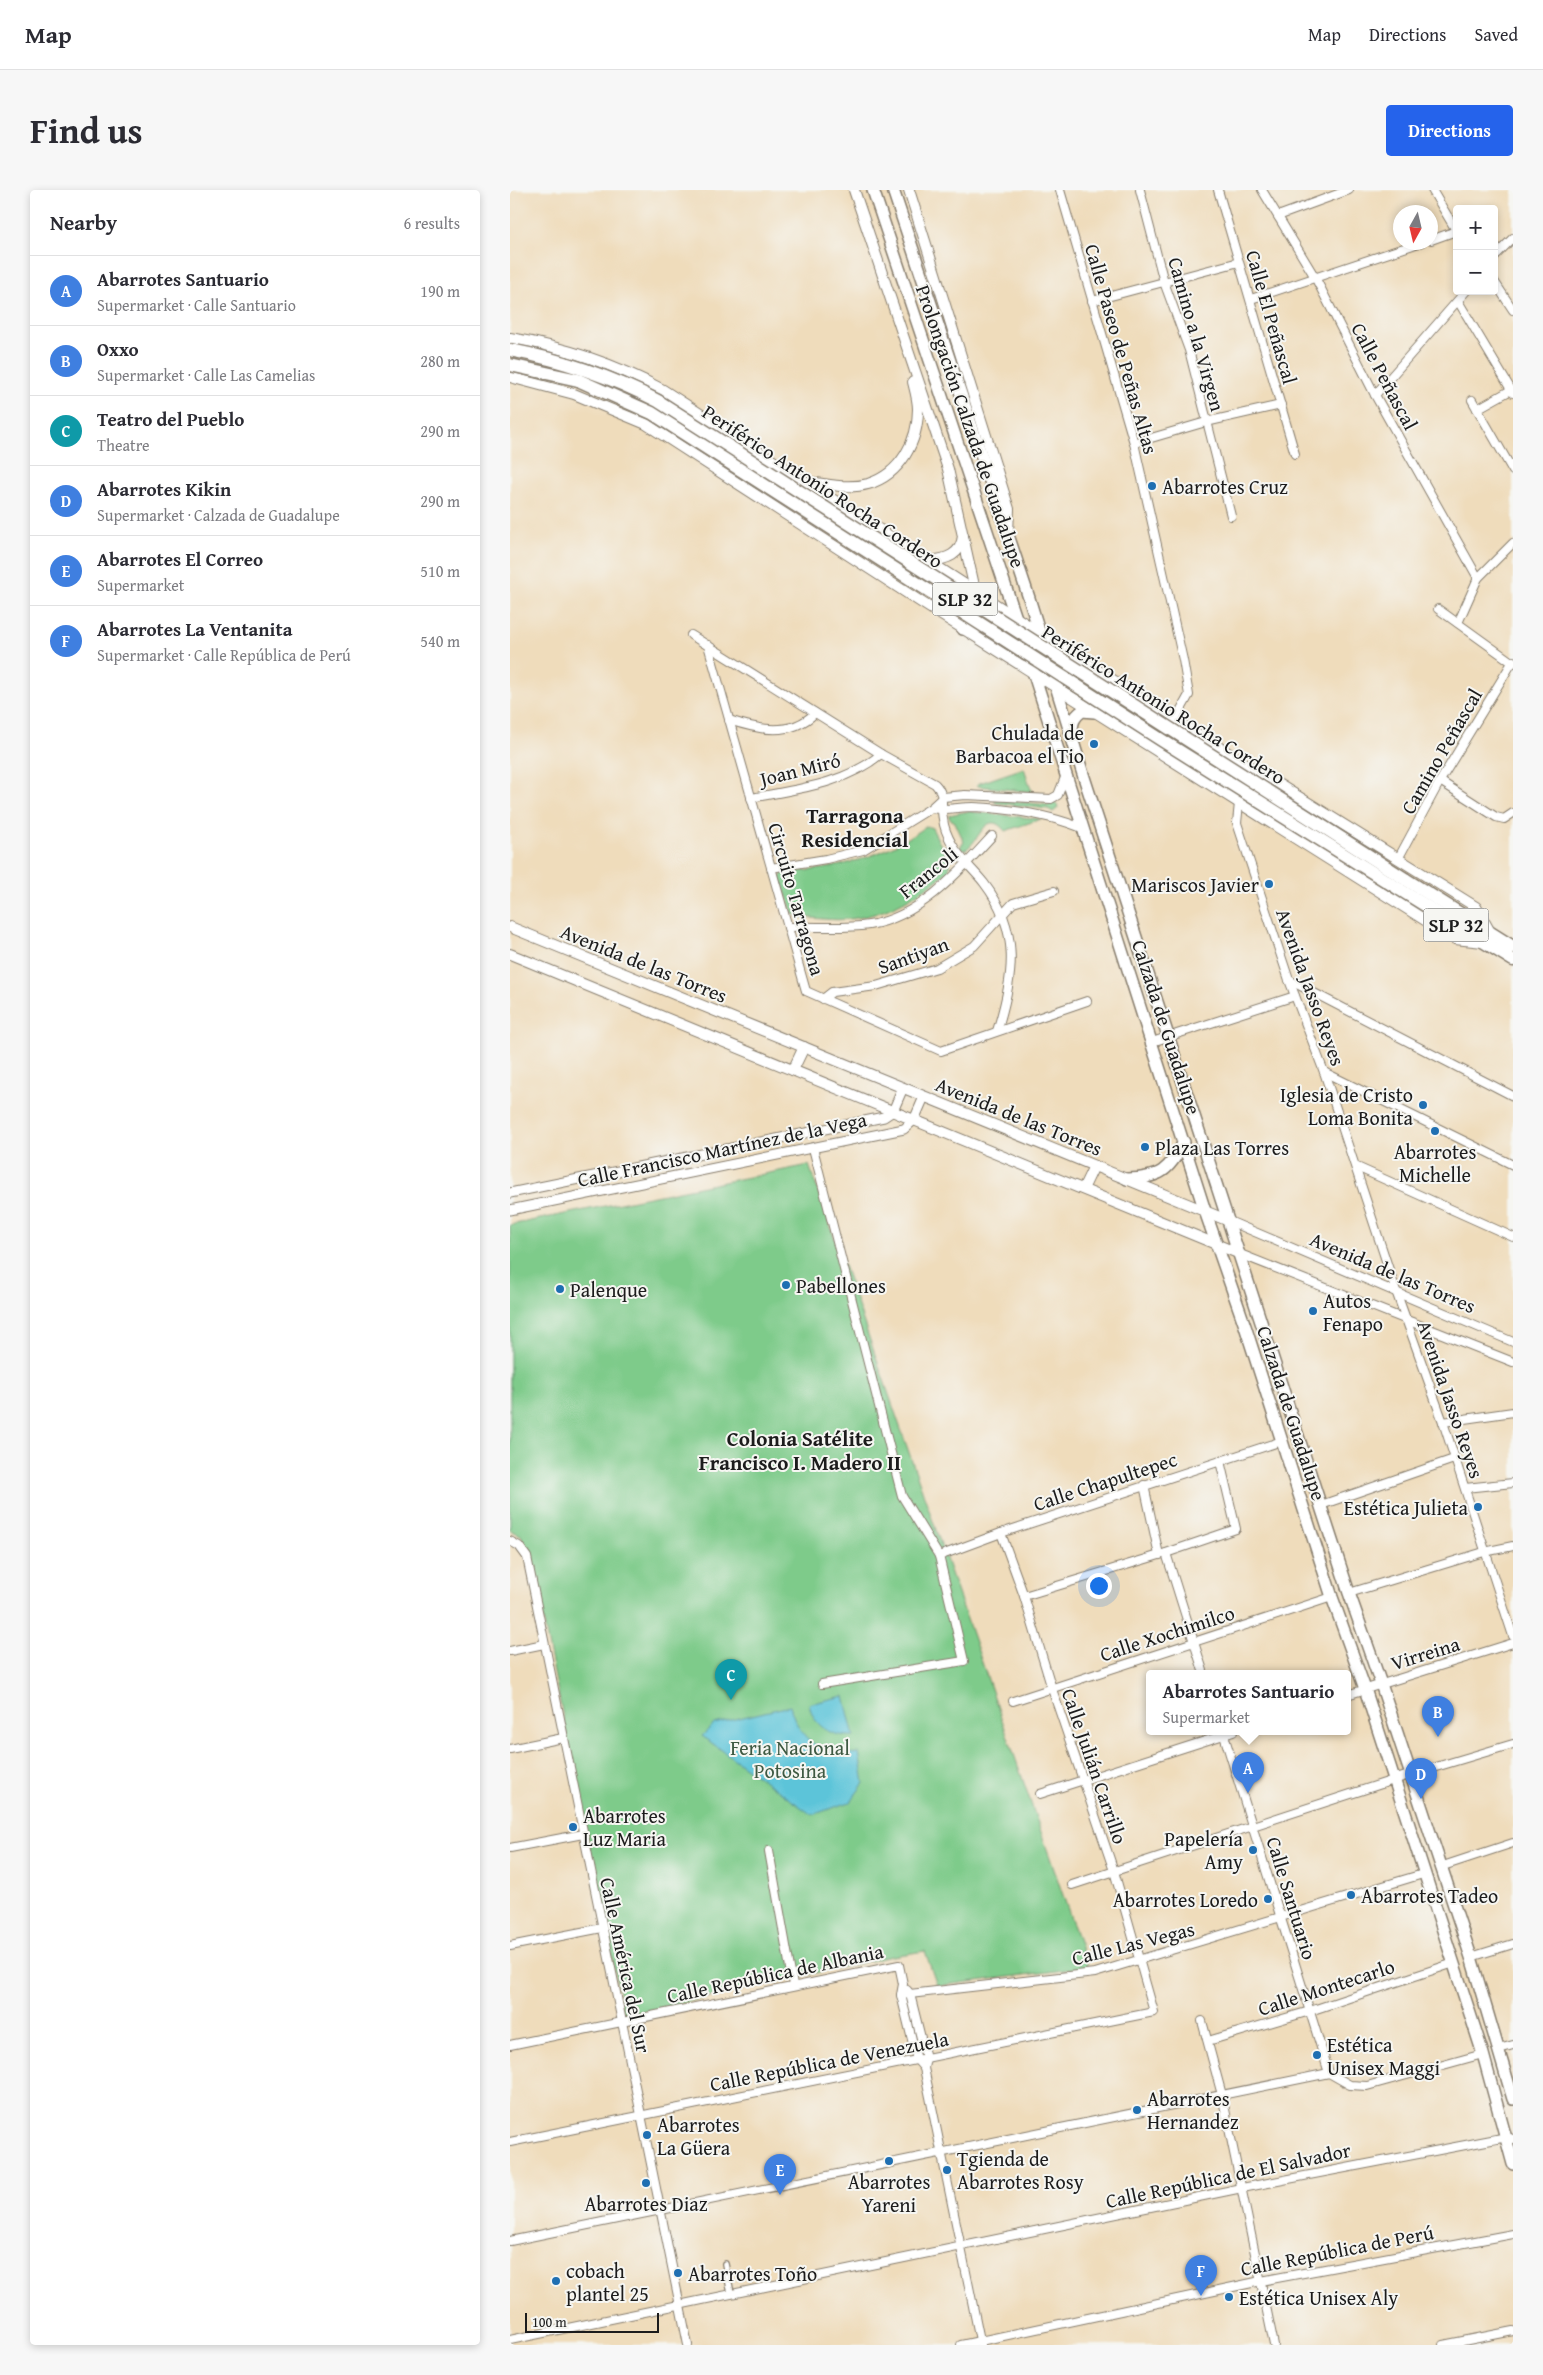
<!DOCTYPE html>
<html lang="en">
<head>
<meta charset="utf-8">
<style>
	:root { --surface:#fff; --page:#f7f7f7; --text:#2b2b33; --muted:#7c7c81; --line:#e1e1e2; --accent:#2563eb }
	body { margin:0; font-family:"Gentium Book Plus",serif; background:var(--page); color:var(--text) }
	.controls { position:absolute; right:15px; top:15px; display:grid; overflow:hidden; border-radius:5px; box-shadow:0 2px 8px #0003 }
	.controls button { width:45px; height:45px; display:grid; place-items:center; padding:0; border:0; border-bottom:1px solid var(--line); background:var(--surface); color:var(--text); font:25px sans-serif }
	.compass { position:absolute; left:883px; top:15px; width:45px; height:45px; border-radius:50%; background:var(--surface); box-shadow:0 2px 8px #0003; rotate:188deg }
	.scale { position:absolute; left:15px; bottom:12px; width:134px; box-sizing:border-box; padding-left:5px; border:2px solid #1c1c1c; border-top:0; font-size:14px; line-height:18px; white-space:nowrap; color:#1c1c1c; -webkit-text-stroke:4px #f6f6f2; paint-order:stroke }
	.you { position:absolute; left:588px; top:1395px; width:18px; height:18px; margin:-12px; border:4px solid #fff; border-radius:50%; background:#1a73e8; box-shadow:0 0 0 8px #1a73e833 }
	.badge { display:grid; place-items:center; width:32px; height:32px; border-radius:50%; background:var(--accent); color:#fff; font-size:16px; font-weight:700 }
	.pin { position:absolute; translate:-50% -41px; filter:drop-shadow(0 1px 2px #0008) }
	.pin::after { content:''; position:absolute; top:26px; width:18px; height:15px; background:inherit; clip-path:polygon(0 0,100% 0,50% 100%) }
	.popup { position:absolute; left:636px; top:1480px; width:205px; height:65px; box-sizing:border-box; display:grid; place-content:center; border-radius:5px; background:var(--surface); filter:drop-shadow(0 1px 4px #0005); font-size:16px; white-space:nowrap; color:var(--muted) }
	.popup b { font-size:19px; color:var(--text) }
	.popup::after { content:''; position:absolute; left:50%; top:100%; margin-left:-10px; border:10px solid transparent; border-top-color:var(--surface) }
	.list { margin:0; padding:0; list-style:none }
	h2 { display:flex; justify-content:space-between; align-items:center; height:65px; margin:0; padding:0 20px; font-size:21px }
	h2 small { font-size:16px; font-weight:400; color:var(--muted) }
	.list li { display:grid; grid-template-columns:32px 1fr auto; gap:15px; align-items:center; box-sizing:border-box; height:70px; padding:0 20px; border-top:1px solid var(--line) }
	.list b { display:block; font-size:19px; white-space:nowrap }
	.list p { margin:0; font-size:16px; white-space:nowrap; color:var(--muted) }
	.list em { font-size:16px; font-style:normal; color:var(--muted) }
	.map { position:relative; flex:none; width:1003px; height:2155px; overflow:hidden; border-radius:5px }
	header { display:flex; align-items:center; gap:30px; box-sizing:border-box; height:70px; padding:0 25px; background:var(--surface); border-bottom:1px solid var(--line) }
	header strong { font-size:24px }
	nav { display:flex; gap:28px; margin-inline-start:auto; font-size:18px }
	.intro { display:flex; align-items:center; justify-content:space-between; box-sizing:border-box; height:120px; padding:0 30px }
	h1 { margin:0; font-size:35px }
	.button { padding:12px 22px; border-radius:5px; background:var(--accent); color:#fff; font-size:18px; font-weight:700 }
	main { display:flex; gap:30px; padding:0 30px }
	aside { flex:1; background:var(--surface); border-radius:5px; box-shadow:0 2px 8px #0003 }
	.map>svg:first-child { display:block }
	.green { fill:#7ecb8a; stroke:#4d7453 }
	.water { fill:#5cc4d9; stroke:#3c707a }
	.lines { fill:none; stroke-linecap:round; stroke-linejoin:round }
	.pedestrian-casing { stroke:#867c6c; stroke-width:8 }
	.minor-casing { stroke:#867c6c; stroke-width:10 }
	.tertiary-casing { stroke:#867c6c; stroke-width:11 }
	.secondary-casing { stroke:#867c6c; stroke-width:12 }
	.primary-casing { stroke:#867c6c; stroke-width:14 }
	.trunk-casing { stroke:#867c6c; stroke-width:15 }
	.pedestrian { stroke:#fff; stroke-width:5.5 }
	.minor { stroke:#fff; stroke-width:8 }
	.tertiary { stroke:#fff; stroke-width:9 }
	.secondary { stroke:#fff; stroke-width:10 }
	.primary { stroke:#fff; stroke-width:11 }
	.trunk { stroke:#fff; stroke-width:12 }
	.trunk-bridge-casing { stroke:#867c6c; stroke-width:15; stroke-linecap:butt }
	.trunk-bridge { stroke:#fff; stroke-width:12 }
	.poi-dot { fill:#1f6fb2; stroke:#f6f6f2; stroke-width:2 }
	.labels { text-anchor:middle; dominant-baseline:central; stroke-width:4; stroke-linejoin:round; paint-order:stroke }
	.shield { fill:#f6f6f2; stroke:#5d5d5c; stroke-width:1 }
	.shield-label { font-size:19px; font-weight:bold; fill:#1c1c1c }
	.street-label { font-size:20px; fill:#1c1c1c; stroke:#f6f6f2 }
	.poi-label { font-size:20px; fill:#1c1c1c; stroke:#f6f6f2; text-anchor:start }
	.park-label { font-size:20px; fill:#3e5942; stroke:#f6f6f2 }
	.neighbourhood-label { font-size:21px; font-weight:bold; fill:#1c1c1c; stroke:#f6f6f2 }
</style>
</head>
<body>
<header>
<strong>Map</strong>
<nav><a>Map</a><a>Directions</a><a>Saved</a></nav>
</header>
<div class="intro"><h1>Find us</h1><a class="button">Directions</a></div>
<main>
<aside>
<h2>Nearby<small>6 results</small></h2>
<ul class="list">
<li><span class="badge" style="background:#3f7fe0">A</span><div><b>Abarrotes Santuario</b><p>Supermarket · Calle Santuario</p></div><em>190 m</em></li>
<li><span class="badge" style="background:#3f7fe0">B</span><div><b>Oxxo</b><p>Supermarket · Calle Las Camelias</p></div><em>280 m</em></li>
<li><span class="badge" style="background:#0f9aa8">C</span><div><b>Teatro del Pueblo</b><p>Theatre</p></div><em>290 m</em></li>
<li><span class="badge" style="background:#3f7fe0">D</span><div><b>Abarrotes Kikin</b><p>Supermarket · Calzada de Guadalupe</p></div><em>290 m</em></li>
<li><span class="badge" style="background:#3f7fe0">E</span><div><b>Abarrotes El Correo</b><p>Supermarket</p></div><em>510 m</em></li>
<li><span class="badge" style="background:#3f7fe0">F</span><div><b>Abarrotes La Ventanita</b><p>Supermarket · Calle República de Perú</p></div><em>540 m</em></li>
</ul>
</aside>
<div class="map">
<svg width="1003" height="2155" viewBox="0 0 1003 2155">
	<rect width="100%" height="100%" fill="#f6f6f2"/>
	<filter id="ink" filterUnits="userSpaceOnUse"><feTurbulence type="fractalNoise" baseFrequency=".02" numOctaves="2"/><feDisplacementMap in="SourceGraphic" scale="10" xChannelSelector="R" yChannelSelector="G"/><feConvolveMatrix kernelMatrix="1 2 1 2 8 2 1 2 1" color-interpolation-filters="sRGB"/></filter>
	<filter id="wash" filterUnits="userSpaceOnUse"><feTurbulence type="fractalNoise" baseFrequency=".0096" numOctaves="4" result="noise"/><feDisplacementMap in="SourceGraphic" scale="20" xChannelSelector="R" yChannelSelector="G"/><feGaussianBlur stdDeviation="1.12" result="paint"/><feColorMatrix in="noise" values="0 0 0 0 0 0 0 0 0 0 0 0 0 0 0 0 0 1.4 0 .05"/><feComposite in="paint" operator="in"/></filter>
	<g filter="url(#wash)">
		<rect width="100%" height="100%" fill="#efdcbb"/>
		<!-- green -->
		<g class="green">
			<path d="M514 578 522 602 468 596 467 594Z"/>
			<path d="M485 609 538 615 542 612 547 614 548 618 543 622 538 619 485 613Z"/>
			<path d="M459 621 463 622 531 629 495 641C474 615 468 660 452 660L450 657 454 652 445 632 439 628V625Z"/>
			<path d="M417 636 422 638 440 673 439 681C410 704 378 725 340 729 324 731 306 728 290 727L283 724 270 688 274 681C323 683 378 664 417 636Z"/>
			<path d="M299 975 578 1777 427 1796 415 1761 382 1766 114 1826 20 1365 11 1345 0 1340V1035Z"/>
		</g>
		<!-- water -->
		<g class="water">
			<path d="M334 1506 344 1546C321 1547 304 1537 299 1514Z"/>
			<path d="M280 1516C290 1552 313 1567 349 1563L354 1593 340 1612 302 1625 192 1546 204 1534Z"/>
		</g>
	</g>
	<g filter="url(#ink)">
		<g class="lines">
			<defs>
				<path id="pedestrian" d="M215 2074 221 2103"/>
				<g id="minor">
					<path d="M550 0 624 253 673 470 679 505 665 530"/>
					<path d="M630 0 654 92 679 160 721 326"/>
					<path d="M708 0 785 264"/>
					<path d="M752 0 806 89 865 205 968 388"/>
					<path d="M922 0 947 42"/>
					<path d="M768 26 839 0"/>
					<path d="M921 50 946 41"/>
					<path d="M984 67 1003 48"/>
					<path d="M984 91 1003 120"/>
					<path d="M741 109 912 52"/>
					<path d="M582 111 729 72"/>
					<path d="M948 111 1003 203"/>
					<path d="M865 205 956 101"/>
					<path d="M962 210 1003 281"/>
					<path d="M967 219 1001 200"/>
					<path d="M624 253 696 232 771 215"/>
					<path d="M928 419 1003 473"/>
					<path d="M948 433 968 388 1003 353"/>
					<path d="M181 445 371 564 425 594C436 605 430 616 433 629 434 638 438 647 442 654 450 669 464 680 474 693 511 741 504 787 487 841"/>
					<path d="M198 455 296 801 431 861 577 811"/>
					<path d="M219 530C249 540 281 547 305 523"/>
					<path d="M556 585 548 605 541 609 455 605 433 607 421 618C435 621 449 617 463 617 502 619 539 624 574 639"/>
					<path d="M930 591 986 627 994 629 1003 623"/>
					<path d="M241 608C287 599 334 595 371 564"/>
					<path d="M729 613 727 633 779 790 814 882 887 1104 933 1232 1003 1446"/>
					<path d="M888 669 930 591 1003 471"/>
					<path d="M261 678 316 669 353 660 421 618"/>
					<path d="M278 737C305 736 332 739 359 735 410 727 449 682 482 646"/>
					<path d="M779 790 1003 906"/>
					<path d="M313 809 322 802 366 796 427 778 464 756 503 713 544 701"/>
					<path d="M642 852 785 806"/>
					<path d="M814 882 1003 975"/>
					<path d="M303 958 392 1306 429 1366 454 1471 312 1494"/>
					<path d="M847 977 1003 1047"/>
					<path d="M719 1031 1003 1152"/>
					<path d="M730 1064 1003 1172"/>
					<path d="M933 1232 1003 1222"/>
					<path d="M634 1295 649 1365"/>
					<path d="M955 1298 1003 1293"/>
					<path d="M811 1315 944 1269"/>
					<path d="M0 1351 9 1356 17 1367 178 2155"/>
					<path d="M656 1363 694 1484"/>
					<path d="M429 1366 491 1343 772 1251"/>
					<path d="M839 1403 974 1362 1003 1356"/>
					<path d="M514 1406 656 1363 726 1339 710 1271"/>
					<path d="M0 1461 34 1454"/>
					<path d="M837 1505 1003 1453"/>
					<path d="M503 1511 822 1407"/>
					<path d="M713 1542 819 1883"/>
					<path d="M0 1559 53 1548"/>
					<path d="M530 1604 723 1542"/>
					<path d="M0 1658 73 1644"/>
					<path d="M259 1661 283 1795"/>
					<path d="M930 1677 1003 1653"/>
					<path d="M562 1695 899 1585 1003 1554"/>
					<path d="M0 1756 92 1738"/>
					<path d="M961 1767 1003 1754"/>
					<path d="M397 1800 400 1804 416 1868 414 1878 471 2155"/>
					<path d="M391 1805 585 1783 913 1684"/>
					<path d="M692 1831 712 1905 764 2155"/>
					<path d="M698 1851 800 1821 944 1773"/>
					<path d="M0 1855 389 1775 393 1794 391 1805 407 1870 414 1878"/>
					<path d="M989 1859 1003 1855"/>
					<path d="M0 1952 644 1822 604 1681 542 1499 514 1406 491 1343"/>
					<path d="M0 2051 819 1883 840 1895 857 1896 973 1864"/>
					<path d="M0 2150 732 1998 997 1947 1003 1949"/>
					<path d="M451 2155 751 2091 1003 2044"/>
					<path d="M933 2155 1003 2141"/>
				</g>
				<g id="tertiary">
					<path d="M0 1003 374 927 383 921 393 898"/>
					<path d="M0 1020 394 939 404 930 414 907"/>
				</g>
				<g id="secondary">
					<path d="M344 0 438 279 465 400"/>
					<path d="M399 0 499 319 498 344"/>
					<path d="M0 148C54 157 105 174 153 200L665 530 966 717 980 742"/>
					<path d="M0 187 64 204 136 234 414 414 945 749 973 752"/>
					<path d="M300 292C319 295 340 299 358 294 391 284 408 251 408 219 408 210 405 200 403 192"/>
					<path d="M420 371C437 369 451 365 453 346"/>
					<path d="M0 737 719 1031"/>
					<path d="M0 764 730 1064"/>
					<path d="M283 880 294 857"/>
					<path d="M573 999 584 976"/>
				</g>
				<g id="primary">
					<path d="M363 0 505 425 695 1021 735 1136 822 1407 855 1499 973 1864 1003 1974"/>
					<path d="M383 0 519 408 572 581 839 1403 871 1494 961 1767 1003 1909"/>
					<path d="M453 439 479 436"/>
					<path d="M547 471 568 466"/>
					<path d="M562 542C562 532 564 527 572 521L584 522"/>
					<path d="M617 989C650 988 659 981 674 952"/>
				</g>
				<g id="trunk">
					<path d="M895 689 1003 757"/>
					<path d="M889 699 1003 770"/>
				</g>
			</defs>
			<!-- pedestrian casing -->
			<use href="#pedestrian" class="pedestrian-casing"/>
			<!-- minor casing -->
			<use href="#minor" class="minor-casing"/>
			<!-- tertiary casing -->
			<use href="#tertiary" class="tertiary-casing"/>
			<!-- secondary casing -->
			<use href="#secondary" class="secondary-casing"/>
			<!-- primary casing -->
			<use href="#primary" class="primary-casing"/>
			<!-- trunk casing -->
			<use href="#trunk" class="trunk-casing"/>
			<!-- pedestrian -->
			<use href="#pedestrian" class="pedestrian"/>
			<!-- minor -->
			<use href="#minor" class="minor"/>
			<!-- tertiary -->
			<use href="#tertiary" class="tertiary"/>
			<!-- secondary -->
			<use href="#secondary" class="secondary"/>
			<!-- primary -->
			<use href="#primary" class="primary"/>
			<!-- trunk -->
			<use href="#trunk" class="trunk"/>
			<defs>
				<g id="trunk-bridge">
					<path d="M0 160C53 170 100 186 148 211L895 689"/>
					<path d="M0 175 68 190 142 223 653 551 889 699"/>
				</g>
			</defs>
			<!-- trunk-bridge casing -->
			<use href="#trunk-bridge" class="trunk-bridge-casing"/>
			<!-- trunk-bridge -->
			<use href="#trunk-bridge" class="trunk-bridge"/>
		</g>
	</g>
	<!-- markers -->
	<g class="poi-dot">
		<circle cx="642" cy="296" r="5"/>
		<circle cx="584" cy="554" r="5"/>
		<circle cx="759" cy="694" r="5"/>
		<circle cx="913" cy="915" r="5"/>
		<circle cx="925" cy="941" r="5"/>
		<circle cx="635" cy="957" r="5"/>
		<circle cx="276" cy="1095" r="5"/>
		<circle cx="50" cy="1099" r="5"/>
		<circle cx="803" cy="1121" r="5"/>
		<circle cx="968" cy="1317" r="5"/>
		<circle cx="63" cy="1637" r="5"/>
		<circle cx="743" cy="1660" r="5"/>
		<circle cx="841" cy="1705" r="5"/>
		<circle cx="758" cy="1709" r="5"/>
		<circle cx="807" cy="1865" r="5"/>
		<circle cx="627" cy="1920" r="5"/>
		<circle cx="137" cy="1945" r="5"/>
		<circle cx="379" cy="1971" r="5"/>
		<circle cx="437" cy="1980" r="5"/>
		<circle cx="136" cy="1993" r="5"/>
		<circle cx="168" cy="2083" r="5"/>
		<circle cx="46" cy="2091" r="5"/>
		<circle cx="719" cy="2107" r="5"/>
	</g>
	<g class="labels">
		<!-- shield labels -->
		<g class="shield">
			<rect x="422.5" y="392.5" width="65" height="33" rx="4"/>
			<rect x="913.5" y="718.5" width="65" height="33" rx="4"/>
		</g>
		<g class="shield-label">
			<text x="455" y="409">SLP 32</text>
			<text x="946" y="735">SLP 32</text>
		</g>
		<!-- street labels -->
		<g class="street-label">
			<text transform="translate(762 127) rotate(74)">Calle El Peñascal</text>
			<text transform="translate(687 144) rotate(74)">Camino a la Virgen</text>
			<text transform="translate(612 159) rotate(74)">Calle Paseo de Peñas Altas</text>
			<text transform="translate(875 186) rotate(62)">Calle Peñascal</text>
			<text transform="translate(461 236) rotate(71)">Prolongación Calzada de Guadalupe</text>
			<text transform="translate(313 296) rotate(33)">Periférico Antonio Rocha Cordero</text>
			<text transform="translate(654 514) rotate(32)">Periférico Antonio Rocha Cordero</text>
			<text transform="translate(931 561) rotate(-60)">Camino Peñascal</text>
			<text transform="translate(290 579) rotate(-14)">Joan Miró</text>
			<text transform="translate(418 682) rotate(-39)">Francoli</text>
			<text transform="translate(287 709) rotate(74)">Circuito Tarragona</text>
			<text transform="translate(403 765) rotate(-20)">Santiyan</text>
			<text transform="translate(134 773) rotate(22)">Avenida de las Torres</text>
			<text transform="translate(801 797) rotate(70)">Avenida Jasso Reyes</text>
			<text transform="translate(657 837) rotate(72)">Calzada de Guadalupe</text>
			<text transform="translate(509 926) rotate(22)">Avenida de las Torres</text>
			<text transform="translate(212 959) rotate(-12)">Calle Francisco Martínez de la Vega</text>
			<text transform="translate(883 1082) rotate(23)">Avenida de las Torres</text>
			<text transform="translate(941 1209) rotate(71)">Avenida Jasso Reyes</text>
			<text transform="translate(782 1223) rotate(72)">Calzada de Guadalupe</text>
			<text transform="translate(595 1291) rotate(-18)">Calle Chapultepec</text>
			<text transform="translate(657 1443) rotate(-18)">Calle Xochimilco</text>
			<text transform="translate(915 1463) rotate(-17)">Virreina</text>
			<text transform="translate(585 1576) rotate(71)">Calle Julián Carrillo</text>
			<text transform="translate(782 1708) rotate(73)">Calle Santuario</text>
			<text transform="translate(623 1753) rotate(-14)">Calle Las Vegas</text>
			<text transform="translate(116 1775) rotate(78)">Calle América del Sur</text>
			<text transform="translate(265 1783) rotate(-12)">Calle República de Albania</text>
			<text transform="translate(816 1797) rotate(-18)">Calle Montecarlo</text>
			<text transform="translate(319 1871) rotate(-11)">Calle República de Venezuela</text>
			<text transform="translate(718 1985) rotate(-12)">Calle República de El Salvador</text>
			<text transform="translate(827 2060) rotate(-11)">Calle República de Perú</text>
		</g>
		<!-- poi labels -->
		<g class="poi-label">
			<text x="652" y="296">Abarrotes Cruz</text>
			<text x="574" y="542" text-anchor="end">Chulada de<tspan x="574" dy="23">Barbacoa el Tio</tspan></text>
			<text x="749" y="694" text-anchor="end">Mariscos Javier</text>
			<text x="903" y="904" text-anchor="end">Iglesia de Cristo<tspan x="903" dy="23">Loma Bonita</tspan></text>
			<text x="645" y="957">Plaza Las Torres</text>
			<text x="925" y="961" text-anchor="middle">Abarrotes<tspan x="925" dy="23">Michelle</tspan></text>
			<text x="286" y="1095">Pabellones</text>
			<text x="60" y="1099">Palenque</text>
			<text x="813" y="1110">Autos<tspan x="813" dy="23">Fenapo</tspan></text>
			<text x="958" y="1317" text-anchor="end">Estética Julieta</text>
			<text x="73" y="1625">Abarrotes<tspan x="73" dy="23">Luz Maria</tspan></text>
			<text x="733" y="1648" text-anchor="end">Papelería<tspan x="733" dy="23">Amy</tspan></text>
			<text x="851" y="1705">Abarrotes Tadeo</text>
			<text x="748" y="1709" text-anchor="end">Abarrotes Loredo</text>
			<text x="817" y="1854">Estética<tspan x="817" dy="23">Unisex Maggi</tspan></text>
			<text x="637" y="1908">Abarrotes<tspan x="637" dy="23">Hernandez</tspan></text>
			<text x="147" y="1934">Abarrotes<tspan x="147" dy="23">La Güera</tspan></text>
			<text x="447" y="1968">Tgienda de<tspan x="447" dy="23">Abarrotes Rosy</tspan></text>
			<text x="379" y="1991" text-anchor="middle">Abarrotes<tspan x="379" dy="23">Yareni</tspan></text>
			<text x="136" y="2013" text-anchor="middle">Abarrotes Diaz</text>
			<text x="56" y="2080">cobach<tspan x="56" dy="23">plantel 25</tspan></text>
			<text x="178" y="2083">Abarrotes Toño</text>
			<text x="729" y="2107">Estética Unisex Aly</text>
		</g>
		<!-- park labels -->
		<g class="park-label">
			<text x="280" y="1557">Feria Nacional<tspan x="280" dy="23">Potosina</tspan></text>
		</g>
		<!-- neighbourhood labels -->
		<g class="neighbourhood-label">
			<text x="345" y="625">Tarragona<tspan x="345" dy="24">Residencial</tspan></text>
			<text x="290" y="1248">Colonia Satélite<tspan x="290" dy="24">Francisco I. Madero II</tspan></text>
		</g>
	</g>
</svg>
<div class="controls">
<button>+</button>
<button>−</button>
</div>
<svg class="compass" viewBox="-18 -18 36 36"><path d="M0-13l5 13h-10z" fill="#e53935"/><path d="M0 13l5-13h-10z" fill="#7c7c81"/></svg>
<div class="scale">100 m</div>
<div class="you"></div>
<div class="pin badge" style="left:738px;top:1603px;background:#3f7fe0">A</div>
<div class="popup"><b>Abarrotes Santuario</b>Supermarket</div>
<div class="pin badge" style="left:928px;top:1547px;background:#3f7fe0">B</div>
<div class="pin badge" style="left:221px;top:1510px;background:#0f9aa8">C</div>
<div class="pin badge" style="left:911px;top:1609px;background:#3f7fe0">D</div>
<div class="pin badge" style="left:270px;top:2005px;background:#3f7fe0">E</div>
<div class="pin badge" style="left:691px;top:2106px;background:#3f7fe0">F</div>
</div>
</main>
</body>
</html>
